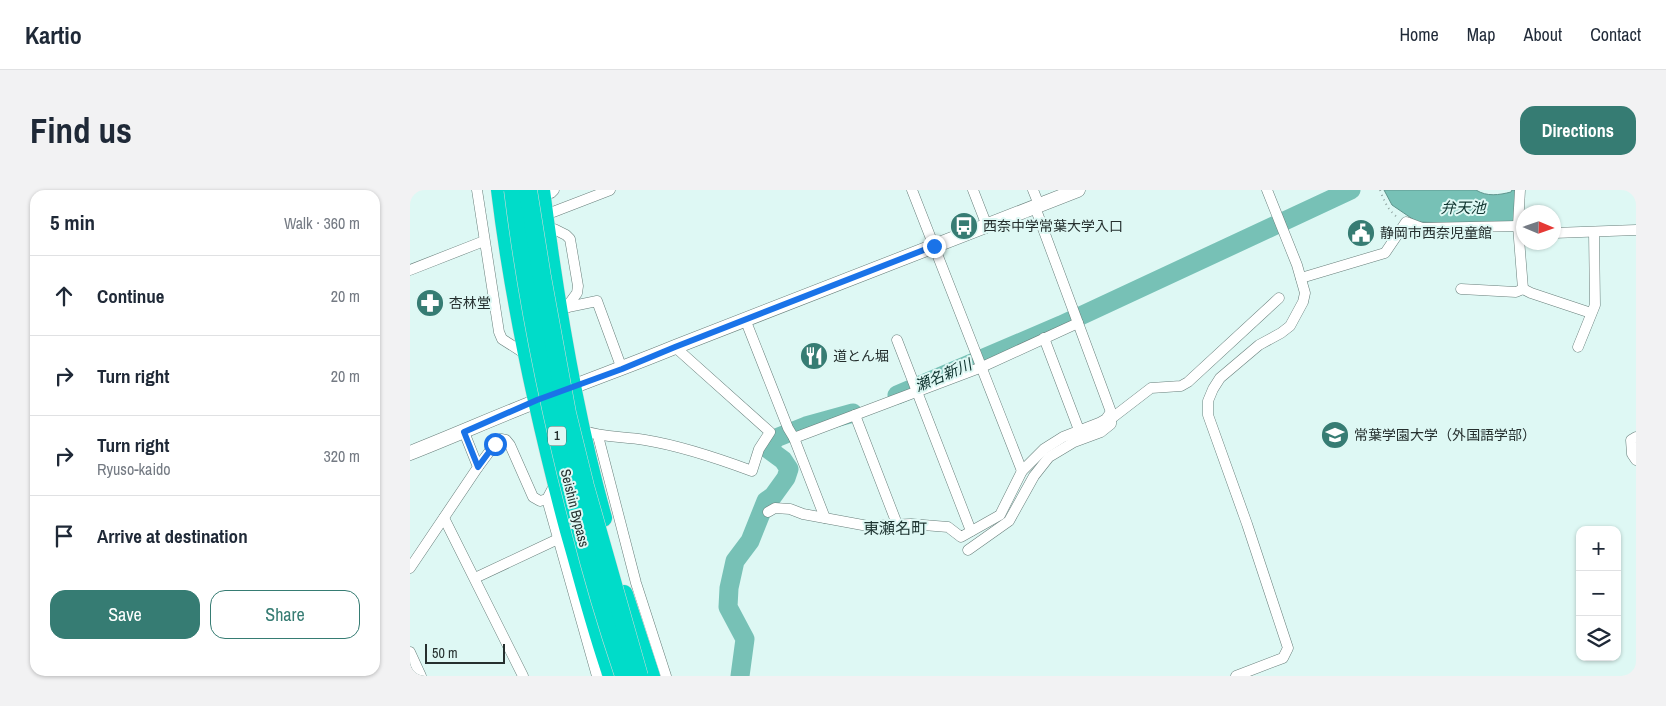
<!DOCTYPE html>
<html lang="en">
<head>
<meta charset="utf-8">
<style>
	:root { --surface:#fff; --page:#f2f2f3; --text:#1f2937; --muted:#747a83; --line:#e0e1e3; --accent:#367c73 }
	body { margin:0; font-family:"Archivo Narrow","Noto Sans JP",sans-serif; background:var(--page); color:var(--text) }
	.controls { position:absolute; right:15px; bottom:15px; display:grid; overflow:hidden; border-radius:10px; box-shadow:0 1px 4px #0004 }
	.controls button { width:45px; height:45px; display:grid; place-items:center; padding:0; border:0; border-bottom:1px solid var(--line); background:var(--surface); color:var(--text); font:25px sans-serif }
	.compass { position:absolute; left:1106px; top:15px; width:45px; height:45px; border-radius:50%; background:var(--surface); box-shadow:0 1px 4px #0004; rotate:92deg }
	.scale { position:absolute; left:15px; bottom:12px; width:80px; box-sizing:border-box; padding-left:5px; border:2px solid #252f2e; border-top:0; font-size:14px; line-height:18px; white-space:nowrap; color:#252f2e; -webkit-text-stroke:4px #def8f4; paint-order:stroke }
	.stop { position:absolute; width:15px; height:15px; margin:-11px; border:4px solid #1a73e8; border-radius:50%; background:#fff }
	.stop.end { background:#1a73e8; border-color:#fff; box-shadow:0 1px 5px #0008 }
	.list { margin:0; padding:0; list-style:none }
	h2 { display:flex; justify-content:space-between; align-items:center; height:65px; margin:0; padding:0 20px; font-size:21px }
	h2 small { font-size:16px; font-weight:400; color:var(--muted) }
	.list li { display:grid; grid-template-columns:32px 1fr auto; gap:15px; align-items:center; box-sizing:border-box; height:80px; padding:0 20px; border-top:1px solid var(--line) }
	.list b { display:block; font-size:19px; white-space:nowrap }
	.list p { margin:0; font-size:16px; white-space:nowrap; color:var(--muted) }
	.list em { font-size:16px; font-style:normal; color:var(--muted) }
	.actions { display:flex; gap:10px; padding:15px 20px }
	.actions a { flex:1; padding:11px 0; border:1px solid var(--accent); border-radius:15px; text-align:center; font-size:18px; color:var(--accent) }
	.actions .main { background:var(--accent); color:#fff }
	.icon { flex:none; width:28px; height:28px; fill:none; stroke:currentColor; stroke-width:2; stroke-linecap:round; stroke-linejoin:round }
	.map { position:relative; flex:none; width:1226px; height:486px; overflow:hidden; border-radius:15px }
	header { display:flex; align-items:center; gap:30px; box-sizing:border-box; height:70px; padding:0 25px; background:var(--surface); border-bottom:1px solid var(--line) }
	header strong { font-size:24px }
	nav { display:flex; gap:28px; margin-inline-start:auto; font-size:18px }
	.intro { display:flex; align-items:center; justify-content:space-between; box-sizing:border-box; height:120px; padding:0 30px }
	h1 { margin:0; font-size:35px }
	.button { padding:12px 22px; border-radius:15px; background:var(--accent); color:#fff; font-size:18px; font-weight:700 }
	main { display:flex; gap:30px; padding:0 30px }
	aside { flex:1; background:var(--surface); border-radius:15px; box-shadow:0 1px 4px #0004 }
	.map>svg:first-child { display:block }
	.water { fill:#77c1b6; stroke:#5e958d }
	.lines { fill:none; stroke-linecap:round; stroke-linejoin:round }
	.river { stroke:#77c1b6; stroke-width:19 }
	.street-casing { stroke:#687f7b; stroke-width:11 }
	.secondary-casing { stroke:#687f7b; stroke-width:15 }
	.highway-casing { stroke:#d8dad9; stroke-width:19 }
	.path { stroke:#92a6a3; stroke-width:2; stroke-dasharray:1 4; stroke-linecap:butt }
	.street { stroke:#fff; stroke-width:10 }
	.secondary { stroke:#fff; stroke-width:14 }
	.highway { stroke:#00dcc9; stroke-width:18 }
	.highway-bridge-casing { stroke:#d8dad9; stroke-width:19; stroke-linecap:butt }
	.highway-bridge { stroke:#00dcc9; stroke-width:18 }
	.route { stroke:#1a73e8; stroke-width:6 }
	.labels { text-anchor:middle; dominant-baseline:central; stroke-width:4; stroke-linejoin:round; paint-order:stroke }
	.shield { fill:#def8f4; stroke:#5c6b69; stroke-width:1 }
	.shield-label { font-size:12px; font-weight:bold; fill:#252f2e }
	.poi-label { font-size:14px; fill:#252f2e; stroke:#def8f4; text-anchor:start }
	.street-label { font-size:14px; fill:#252f2e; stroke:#def8f4 }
	.water-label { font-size:15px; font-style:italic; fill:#0e332e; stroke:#def8f4 }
	.quarter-label { font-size:16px; fill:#1e3431; stroke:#def8f4 }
</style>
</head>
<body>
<header>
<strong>Kartio</strong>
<nav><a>Home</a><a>Map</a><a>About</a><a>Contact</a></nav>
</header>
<div class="intro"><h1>Find us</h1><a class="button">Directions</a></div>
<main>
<aside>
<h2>5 min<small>Walk · 360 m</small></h2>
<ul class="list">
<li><svg class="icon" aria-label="ahead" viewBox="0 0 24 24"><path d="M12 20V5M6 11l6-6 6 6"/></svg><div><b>Continue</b></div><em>20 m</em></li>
<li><svg class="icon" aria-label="right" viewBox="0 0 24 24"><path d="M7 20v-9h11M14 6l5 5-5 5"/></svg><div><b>Turn right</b></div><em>20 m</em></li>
<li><svg class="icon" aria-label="right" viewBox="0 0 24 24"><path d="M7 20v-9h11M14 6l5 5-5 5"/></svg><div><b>Turn right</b><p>Ryuso-kaido</p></div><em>320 m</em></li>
<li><svg class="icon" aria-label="arrive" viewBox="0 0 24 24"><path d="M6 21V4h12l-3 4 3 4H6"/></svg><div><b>Arrive at destination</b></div></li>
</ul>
<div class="actions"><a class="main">Save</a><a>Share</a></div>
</aside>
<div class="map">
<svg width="1226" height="486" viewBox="0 0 1226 486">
	<rect width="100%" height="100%" fill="#def8f4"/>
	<!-- water -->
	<path class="water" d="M974 0H1066C1077 7 1089 5 1101 2L1102 0H1108L1106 33 1071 34 1007 32 982 15Z"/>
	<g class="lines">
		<!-- river -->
		<g class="river">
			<path d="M487 205 651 135 941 0"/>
			<path d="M330 486 335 449 318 417 319 398 325 371 340 351 356 311 363 306 376 288 379 279 373 270 358 259 366 248 396 236 443 223"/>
		</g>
		<defs>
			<g id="street">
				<path d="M67 0 89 142 92 149 117 165"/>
				<path d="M502 0 612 281"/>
				<path d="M563 0 577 36"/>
				<path d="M623 0 629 15"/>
				<path d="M1110 0 1108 36 1113 99"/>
				<path d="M141 3 144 0"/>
				<path d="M143 22 200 0"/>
				<path d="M144 39 156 45 160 49 168 96 167 103 156 118"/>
				<path d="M1144 43 1226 40"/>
				<path d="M0 80 74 51"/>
				<path d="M891 88 975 63 996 32 1012 38 1108 36"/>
				<path d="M1051 99 1106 102 1113 99"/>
				<path d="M1113 99 1121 103 1181 123"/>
				<path d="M158 117 187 111 212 179"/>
				<path d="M335 129 378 238 384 248 415 328"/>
				<path d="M634 148 669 240"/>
				<path d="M487 150 561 341"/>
				<path d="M1168 157 1185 115 1184 42"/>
				<path d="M445 225 487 334"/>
				<path d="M702 228 741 198 771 196 778 192 869 108"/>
				<path d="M171 240C194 248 211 246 235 250 272 256 307 268 342 281L349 259 360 242 265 157"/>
				<path d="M188 246 226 393 256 486"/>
				<path d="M1226 247 1221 250 1222 264 1226 270"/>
				<path d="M384 248 572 177 668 133"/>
				<path d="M68 277 85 254 91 249 96 250 100 255 123 307 130 311 137 309"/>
				<path d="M146 292 137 309 187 486"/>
				<path d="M358 322 365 318 380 319 393 324 458 336 501 334 538 337 551 347 590 325 612 281 634 259 653 247 689 233 696 229 701 222"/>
				<path d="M34 328 113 486"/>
				<path d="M558 360 599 331 624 286 639 267 664 252 691 242 701 234V222L625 17"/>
				<path d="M0 378 68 277 54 242"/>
				<path d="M65 388 148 349"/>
				<path d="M0 462 11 486"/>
				<path d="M826 486 873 468 878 458 837 334 798 225V211L803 199 810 188 849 155 871 143 880 136 893 112 895 103 887 75 857 0"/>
			</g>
			<path id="secondary" d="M0 263C43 246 84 228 127 211 173 192 219 176 265 157L668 0"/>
			<g id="highway">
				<path d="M90 0C104 115 129 229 159 341 173 389 185 438 202 486"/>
				<path d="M131 0C145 110 163 221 193 328"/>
				<path d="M214 404 241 486"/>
			</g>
		</defs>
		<!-- street casing -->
		<use href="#street" class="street-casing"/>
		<!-- secondary casing -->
		<use href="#secondary" class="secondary-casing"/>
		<!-- highway casing -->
		<use href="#highway" class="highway-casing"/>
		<!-- path -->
		<path class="path" d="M970 0C974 11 978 20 987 27"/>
		<!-- street -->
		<use href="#street" class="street"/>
		<!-- secondary -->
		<use href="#secondary" class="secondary"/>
		<!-- highway -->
		<use href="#highway" class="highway"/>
		<defs>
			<g id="highway-bridge">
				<path d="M103 0C117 112 140 224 169 334 182 385 197 436 214 486"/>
				<path d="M118 0 132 87 157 223 175 296 229 486"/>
			</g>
		</defs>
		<!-- highway-bridge casing -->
		<use href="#highway-bridge" class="highway-bridge-casing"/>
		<!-- highway-bridge -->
		<use href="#highway-bridge" class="highway-bridge"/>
	</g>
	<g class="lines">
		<!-- route -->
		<path class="route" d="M85 254 68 277 54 242 127 210 212 179 265 157 524 56"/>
	</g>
	<!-- icons -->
	<defs>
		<symbol id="bus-disc" viewBox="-11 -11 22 22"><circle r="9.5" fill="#367c73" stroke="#def8f4"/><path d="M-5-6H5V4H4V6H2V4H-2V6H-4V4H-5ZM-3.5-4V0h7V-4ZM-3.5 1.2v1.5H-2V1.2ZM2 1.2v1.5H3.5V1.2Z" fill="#fff"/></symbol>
		<symbol id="civic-disc" viewBox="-11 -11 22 22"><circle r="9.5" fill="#367c73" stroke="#def8f4"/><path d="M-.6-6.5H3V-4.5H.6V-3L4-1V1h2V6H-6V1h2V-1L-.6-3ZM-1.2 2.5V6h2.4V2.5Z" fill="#fff"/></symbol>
		<symbol id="pharmacy-disc" viewBox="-11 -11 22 22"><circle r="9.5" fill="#367c73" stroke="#def8f4"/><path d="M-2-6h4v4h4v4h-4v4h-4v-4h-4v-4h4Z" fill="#fff"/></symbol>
		<symbol id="restaurant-disc" viewBox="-11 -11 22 22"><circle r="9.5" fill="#367c73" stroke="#def8f4"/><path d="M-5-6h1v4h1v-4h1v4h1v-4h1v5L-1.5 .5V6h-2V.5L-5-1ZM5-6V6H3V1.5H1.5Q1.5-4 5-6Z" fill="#fff"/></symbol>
		<symbol id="university-disc" viewBox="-11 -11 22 22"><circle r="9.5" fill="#367c73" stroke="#def8f4"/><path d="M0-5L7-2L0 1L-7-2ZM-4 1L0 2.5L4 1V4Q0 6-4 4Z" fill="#fff"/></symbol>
	</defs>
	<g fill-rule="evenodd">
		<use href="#bus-disc" x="538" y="20" width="32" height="32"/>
		<use href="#civic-disc" x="935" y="27" width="32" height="32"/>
		<use href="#pharmacy-disc" x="4" y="97" width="32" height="32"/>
		<use href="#restaurant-disc" x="388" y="150" width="32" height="32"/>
		<use href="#university-disc" x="909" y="229" width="32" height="32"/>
	</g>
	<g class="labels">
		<!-- shield labels -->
		<rect class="shield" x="138" y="236.5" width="18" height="19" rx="4"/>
		<g class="shield-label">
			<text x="147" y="246">1</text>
		</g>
		<!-- poi labels -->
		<g class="poi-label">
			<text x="573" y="36">西奈中学常葉大学入口</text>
			<text x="970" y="43">静岡市西奈児童館</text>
			<text x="39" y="113">杏林堂</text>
			<text x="423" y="166">道とん堀</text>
			<text x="944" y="245">常葉学園大学（外国語学部）</text>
		</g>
		<!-- street labels -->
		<g class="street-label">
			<text transform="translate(165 318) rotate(76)">Seishin Bypass</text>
		</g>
		<!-- water labels -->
		<g class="water-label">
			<text x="1053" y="17">弁天池</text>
			<text transform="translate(533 185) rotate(-23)">瀬名新川</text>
		</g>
		<!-- quarter labels -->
		<g class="quarter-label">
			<text x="485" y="338">東瀬名町</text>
		</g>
	</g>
</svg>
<div class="controls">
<button>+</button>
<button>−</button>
<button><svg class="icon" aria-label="layers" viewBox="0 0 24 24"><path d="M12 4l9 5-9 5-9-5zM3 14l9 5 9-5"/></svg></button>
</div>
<svg class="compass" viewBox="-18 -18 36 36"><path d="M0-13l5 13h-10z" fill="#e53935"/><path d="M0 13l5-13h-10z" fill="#747a83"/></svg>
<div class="scale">50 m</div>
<div class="stop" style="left:85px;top:254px"></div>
<div class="stop end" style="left:524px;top:56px"></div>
</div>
</main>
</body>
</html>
